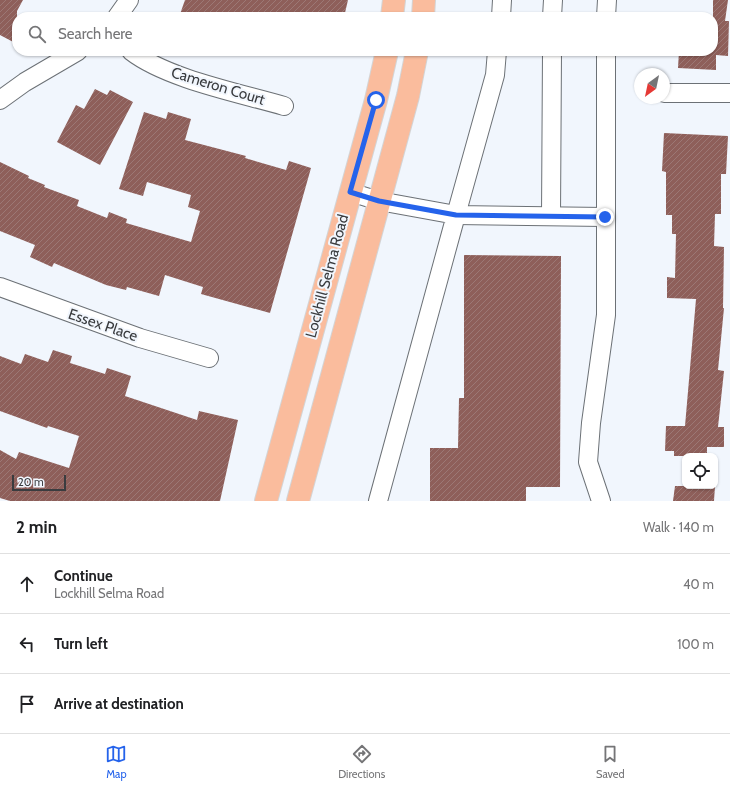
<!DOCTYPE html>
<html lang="en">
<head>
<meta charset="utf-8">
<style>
	:root { --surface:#fff; --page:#f6f6f6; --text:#202124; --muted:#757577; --line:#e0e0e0; --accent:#2563eb }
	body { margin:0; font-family:Cabin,sans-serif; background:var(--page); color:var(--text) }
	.controls { position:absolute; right:12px; bottom:12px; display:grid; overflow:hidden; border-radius:8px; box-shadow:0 1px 3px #0004 }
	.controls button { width:36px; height:36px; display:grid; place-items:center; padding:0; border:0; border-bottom:1px solid var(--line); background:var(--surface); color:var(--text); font:20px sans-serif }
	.compass { position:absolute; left:634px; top:68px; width:36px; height:36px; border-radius:50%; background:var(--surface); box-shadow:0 1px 3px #0004; rotate:213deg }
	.scale { position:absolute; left:12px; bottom:10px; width:54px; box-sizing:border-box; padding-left:4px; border:2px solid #3a3c3f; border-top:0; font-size:11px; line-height:14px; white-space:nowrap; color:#3a3c3f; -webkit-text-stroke:3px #f1f6fd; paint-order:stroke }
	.stop { position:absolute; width:12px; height:12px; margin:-9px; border:3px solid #2563eb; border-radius:50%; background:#fff }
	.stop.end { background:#2563eb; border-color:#fff; box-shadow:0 1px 4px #0008 }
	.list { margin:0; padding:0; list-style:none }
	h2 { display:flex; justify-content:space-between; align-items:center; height:52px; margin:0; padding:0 16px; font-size:17px }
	h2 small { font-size:13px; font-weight:400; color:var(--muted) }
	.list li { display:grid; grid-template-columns:26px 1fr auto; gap:12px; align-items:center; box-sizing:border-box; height:60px; padding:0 16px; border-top:1px solid var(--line) }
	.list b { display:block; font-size:15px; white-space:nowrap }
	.list p { margin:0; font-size:13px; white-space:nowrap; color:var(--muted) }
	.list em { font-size:13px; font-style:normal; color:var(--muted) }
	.icon { flex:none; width:22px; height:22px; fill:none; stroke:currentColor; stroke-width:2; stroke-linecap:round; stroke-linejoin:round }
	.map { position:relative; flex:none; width:730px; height:501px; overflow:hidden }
	.search { position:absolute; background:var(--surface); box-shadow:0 1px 3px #0004; left:12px; right:12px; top:12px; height:44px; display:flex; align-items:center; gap:10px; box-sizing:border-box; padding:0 14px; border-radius:16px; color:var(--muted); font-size:15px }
	.sheet { height:232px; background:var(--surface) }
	nav { display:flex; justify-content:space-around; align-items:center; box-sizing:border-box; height:56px; border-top:1px solid var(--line); background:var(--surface); font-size:11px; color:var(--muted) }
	nav a { display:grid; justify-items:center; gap:2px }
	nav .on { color:var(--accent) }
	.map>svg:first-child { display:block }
	.building { fill:url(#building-hatch) }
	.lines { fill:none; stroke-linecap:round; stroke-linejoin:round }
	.minor-casing { stroke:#6c7176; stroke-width:20 }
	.major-casing { stroke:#d4d4d5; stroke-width:24 }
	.minor { stroke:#fff; stroke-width:18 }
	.major { stroke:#fabc9d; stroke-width:22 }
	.route { stroke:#2563eb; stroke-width:5 }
	.labels { text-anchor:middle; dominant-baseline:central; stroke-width:4; stroke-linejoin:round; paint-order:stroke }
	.street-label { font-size:15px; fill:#3a3c3f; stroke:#f1f6fd }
</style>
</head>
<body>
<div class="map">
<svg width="730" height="501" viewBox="0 0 730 501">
	<defs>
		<pattern id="building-hatch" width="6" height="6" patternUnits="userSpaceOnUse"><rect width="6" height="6" fill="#8e5f5a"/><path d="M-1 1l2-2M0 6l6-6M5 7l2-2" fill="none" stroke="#9c7875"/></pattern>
	</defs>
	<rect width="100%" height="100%" fill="#f1f6fd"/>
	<!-- building -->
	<g class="building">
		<path d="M0 0H23L17 11V44L0 35Z"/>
		<path d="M185 0H348L344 17H179Z"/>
		<path d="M713 0H728L725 21H729L728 56 716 55V70L678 68 679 51H713Z"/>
		<path d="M95 89 107 95 110 90 133 102 100 165 57 142 76 105 84 109Z"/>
		<path d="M144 112 166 119 168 112 191 119 185 140 246 156 245 158 286 170 289 161 311 168 270 313 201 294 203 287 165 275 159 296 127 287 126 290 106 285 54 263 52 267 30 257 35 245 0 231V162L29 176 28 178 45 185 44 187 79 200 77 206 107 218 109 212 127 219 126 223 191 242 200 211 188 207 191 195 147 182 143 196 119 189Z"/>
		<path d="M664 133 728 136 726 174H721V214H715L714 246 724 247 723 308H724L718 370 724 371 718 427H724V447H707V456H674V451H665L666 426H685L696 299 667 298V277L675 278 676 234H672V215H666V172L662 171Z"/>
		<path d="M464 255 561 256 560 487H526V501H430V448H458L459 398H464Z"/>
		<path d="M53 350 72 356 70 363 105 374 107 368 131 376 125 396 197 420 199 411 238 420 220 501H10L0 498V450L16 459 19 452 69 468 79 436 48 426 47 428 0 411V356L21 364 25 354 48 362Z"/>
		<path d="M675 486H715L714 501H673Z"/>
	</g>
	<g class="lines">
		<defs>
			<g id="minor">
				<path d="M117 17 129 0"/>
				<path d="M501 17 502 0"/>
				<path d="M552 17 553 0"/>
				<path d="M606 17 607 0"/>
				<path d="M131 51C167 79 240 93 284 106"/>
				<path d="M497 51 495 75 456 215 605 217"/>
				<path d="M664 93H730"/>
				<path d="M0 100 25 82 78 51"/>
				<path d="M350 192 379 201 456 215 378 501"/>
				<path d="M551 216 552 51"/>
				<path d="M0 287 140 338 209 358"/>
				<path d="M601 501 588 462 591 423 606 315V51"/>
			</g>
			<g id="major">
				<path d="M392 17 394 0"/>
				<path d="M423 17 424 0"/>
				<path d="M266 501 376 100 387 51"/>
				<path d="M298 501 408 96 417 51"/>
			</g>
		</defs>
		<!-- minor casing -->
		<use href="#minor" class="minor-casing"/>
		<!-- major casing -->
		<use href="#major" class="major-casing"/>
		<!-- minor -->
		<use href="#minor" class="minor"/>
		<!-- major -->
		<use href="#major" class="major"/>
	</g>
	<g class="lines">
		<!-- route -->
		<path class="route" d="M376 100 350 192 379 201 456 215 605 217"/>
	</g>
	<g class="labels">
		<!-- street labels -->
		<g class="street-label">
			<text transform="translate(218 86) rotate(17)">Cameron Court</text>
			<text transform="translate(327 276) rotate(-75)">Lockhill Selma Road</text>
			<text transform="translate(103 325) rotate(19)">Essex Place</text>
		</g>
	</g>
</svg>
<div class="controls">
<button><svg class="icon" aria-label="locate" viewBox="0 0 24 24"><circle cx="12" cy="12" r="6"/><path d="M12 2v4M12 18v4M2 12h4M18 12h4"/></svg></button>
</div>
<svg class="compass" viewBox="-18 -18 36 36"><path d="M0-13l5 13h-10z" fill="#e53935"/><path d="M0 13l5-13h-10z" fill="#757577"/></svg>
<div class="scale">20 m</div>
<div class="stop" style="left:376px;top:100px"></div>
<div class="stop end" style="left:605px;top:217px"></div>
<div class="search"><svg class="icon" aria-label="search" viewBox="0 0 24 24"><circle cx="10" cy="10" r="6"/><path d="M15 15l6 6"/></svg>Search here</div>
</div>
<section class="sheet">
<h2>2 min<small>Walk · 140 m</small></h2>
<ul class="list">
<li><svg class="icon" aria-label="ahead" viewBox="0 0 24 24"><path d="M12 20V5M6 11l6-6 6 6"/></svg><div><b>Continue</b><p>Lockhill Selma Road</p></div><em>40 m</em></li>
<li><svg class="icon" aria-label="left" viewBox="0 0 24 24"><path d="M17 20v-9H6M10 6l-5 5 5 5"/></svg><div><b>Turn left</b></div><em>100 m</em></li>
<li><svg class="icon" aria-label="arrive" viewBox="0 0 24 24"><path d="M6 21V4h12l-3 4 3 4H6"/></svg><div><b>Arrive at destination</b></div></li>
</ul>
</section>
<nav>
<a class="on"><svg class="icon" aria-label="map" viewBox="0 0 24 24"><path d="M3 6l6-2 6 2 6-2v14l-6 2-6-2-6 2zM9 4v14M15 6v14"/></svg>Map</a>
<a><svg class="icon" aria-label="directions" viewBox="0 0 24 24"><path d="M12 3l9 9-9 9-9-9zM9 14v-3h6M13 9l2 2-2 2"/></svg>Directions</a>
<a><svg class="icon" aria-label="saved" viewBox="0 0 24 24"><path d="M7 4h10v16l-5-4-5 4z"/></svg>Saved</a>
</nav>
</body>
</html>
